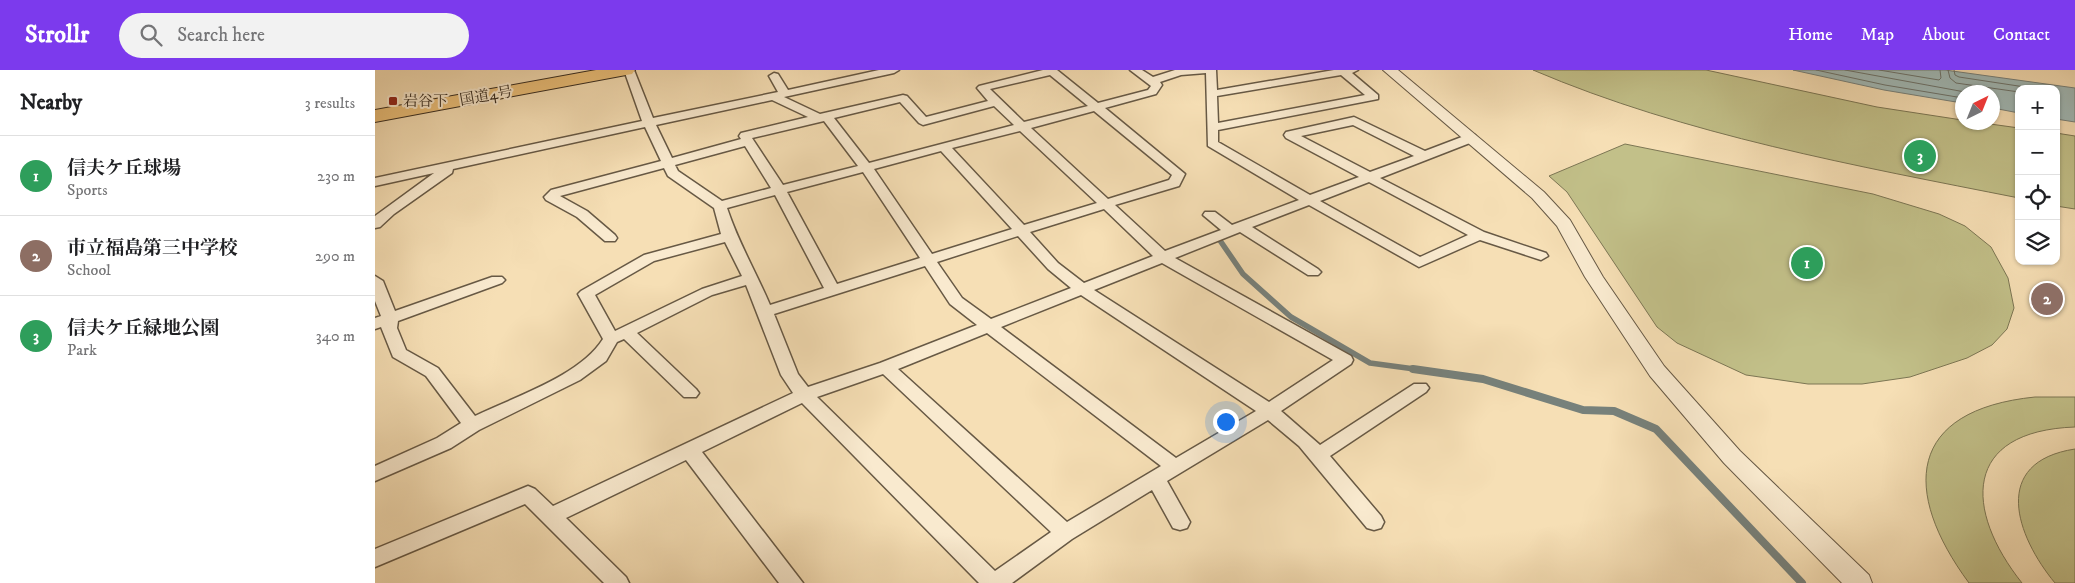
<!DOCTYPE html>
<html lang="en">
<head>
<meta charset="utf-8">
<style>
	:root { --surface:#fff; --page:#f2f2f2; --text:#202124; --muted:#757577; --line:#e0e0e0; --accent:#7c3aed }
	body { margin:0; font-family:"IM FELL DW Pica","Noto Serif JP",serif; background:var(--page); color:var(--text) }
	.controls { position:absolute; right:15px; top:15px; display:grid; overflow:hidden; border-radius:10px; box-shadow:0 1px 4px #0004 }
	.controls button { width:45px; height:45px; display:grid; place-items:center; padding:0; border:0; border-bottom:1px solid var(--line); background:var(--surface); color:var(--text); font:25px sans-serif }
	.compass { position:absolute; left:1580px; top:15px; width:45px; height:45px; border-radius:50%; background:var(--surface); box-shadow:0 1px 4px #0004; rotate:43deg }
	.you { position:absolute; left:850px; top:351px; width:18px; height:18px; margin:-12px; border:4px solid #fff; border-radius:50%; background:#1a73e8; box-shadow:0 0 0 8px #1a73e833 }
	.badge { display:grid; place-items:center; width:32px; height:32px; border-radius:50%; background:var(--accent); color:#fff; font-size:16px; font-weight:700 }
	.pin { position:absolute; translate:-50% -50%; border:2px solid #fff; box-shadow:0 1px 5px #0006 }
	.list { margin:0; padding:0; list-style:none }
	h2 { display:flex; justify-content:space-between; align-items:center; height:65px; margin:0; padding:0 20px; font-size:21px }
	h2 small { font-size:16px; font-weight:400; color:var(--muted) }
	.list li { display:grid; grid-template-columns:32px 1fr auto; gap:15px; align-items:center; box-sizing:border-box; height:80px; padding:0 20px; border-top:1px solid var(--line) }
	.list b { display:block; font-size:19px; white-space:nowrap }
	.list p { margin:0; font-size:16px; white-space:nowrap; color:var(--muted) }
	.list em { font-size:16px; font-style:normal; color:var(--muted) }
	.icon { flex:none; width:28px; height:28px; fill:none; stroke:currentColor; stroke-width:2; stroke-linecap:round; stroke-linejoin:round }
	.map { position:relative; flex:none; width:1700px; height:513px; overflow:hidden }
	header { display:flex; align-items:center; gap:30px; box-sizing:border-box; height:70px; padding:0 25px; background:var(--accent); color:#fff }
	header strong { font-size:24px }
	nav { display:flex; gap:28px; margin-inline-start:auto; font-size:18px }
	.search { width:350px; height:45px; background:var(--page); display:flex; align-items:center; gap:12px; box-sizing:border-box; padding:0 18px; border-radius:28px; color:var(--muted); font-size:19px }
	main { display:flex }
	aside { flex:1; background:var(--surface) }
	.map>svg:first-child { display:block }
	.green { fill:#c2c089; stroke:#7c7654 }
	.water { fill:#a1bab8; stroke:#77817b }
	.lines { fill:none; stroke-linecap:round; stroke-linejoin:round }
	.shore { stroke:#6c736c; stroke-width:1 }
	.stream-far1 { stroke:#77817b; stroke-width:5.5 }
	.stream { stroke:#77817b; stroke-width:8 }
	.minor-casing { stroke:#675945; stroke-width:3 }
	.tertiary-casing { stroke:#675945; stroke-width:2 }
	.trunk-casing { stroke:#372c20; stroke-width:2 }
	.minor { fill:#f9eacf; fill-rule:evenodd }
	.tertiary { fill:#f9eacf; fill-rule:evenodd }
	.trunk { fill:#ebc07a; fill-rule:evenodd }
	.poi-dot { fill:#8f2418; stroke:#f9eacf; stroke-width:2 }
	.labels { text-anchor:middle; dominant-baseline:central; stroke-width:4; stroke-linejoin:round; paint-order:stroke }
	.far-street-label { font-size:15px; fill:#372c20; stroke:#f9eacf }
	.far-poi-label { font-size:15px; fill:#372c20; stroke:#f9eacf; text-anchor:start }
</style>
</head>
<body>
<header>
<strong>Strollr</strong>
<div class="search"><svg class="icon" aria-label="search" viewBox="0 0 24 24"><circle cx="10" cy="10" r="6"/><path d="M15 15l6 6"/></svg>Search here</div>
<nav><a>Home</a><a>Map</a><a>About</a><a>Contact</a></nav>
</header>
<main>
<aside>
<h2>Nearby<small>3 results</small></h2>
<ul class="list">
<li><span class="badge" style="background:#2e9e5b">1</span><div><b>信夫ケ丘球場</b><p>Sports</p></div><em>230 m</em></li>
<li><span class="badge" style="background:#8d6e63">2</span><div><b>市立福島第三中学校</b><p>School</p></div><em>290 m</em></li>
<li><span class="badge" style="background:#2e9e5b">3</span><div><b>信夫ケ丘緑地公園</b><p>Park</p></div><em>340 m</em></li>
</ul>
</aside>
<div class="map">
<svg width="1700" height="513" viewBox="0 0 1700 513">
	<rect width="100%" height="100%" fill="#f6dfb5"/>
	<filter id="stains"><feTurbulence type="fractalNoise" baseFrequency=".004" numOctaves="4"/><feColorMatrix values="0 0 0 0 .2 0 0 0 0 .09 0 0 0 0 .02 0 0 0 .5 -.17"/></filter>
	<radialGradient id="worn" r=".72"><stop offset=".6" stop-color="#630" stop-opacity="0"/><stop offset="1" stop-color="#630" stop-opacity=".3"/></radialGradient>
	<!-- green -->
	<g class="green">
		<path d="M1158 0H1331L1502 37 1587 50 1588 52 1608 53 1644 58V128C1482 96 1310 65 1158 0Z"/>
		<path d="M1681 63 1700 66V139L1681 136Z"/>
		<path d="M1250 74 1498 124 1564 144 1590 156 1616 177 1633 208 1639 238 1632 259 1617 275 1592 288 1535 307 1487 314H1433L1371 305 1302 273 1282 257 1192 122 1174 106Z"/>
		<path d="M1660 327H1700V357C1587 361 1589 440 1647 513H1594C1526 421 1532 340 1660 327Z"/>
		<path d="M1700 379V513H1680C1641 466 1615 392 1700 379Z"/>
	</g>
	<!-- water -->
	<path class="water" d="M1418 0H1570L1700 18V52L1681 49V19H1644V43L1618 38V22H1588L1587 33 1509 20Z"/>
	<g class="lines">
		<!-- shore -->
		<g class="shore">
			<path d="M1441 0 1510 15 1588 28"/>
			<path d="M1470 0 1590 22"/>
			<path d="M1504 0 1564 10 1566 8 1565 0"/>
			<path d="M1573 0 1575 8 1581 13 1644 22"/>
			<path d="M1579 0 1580 5 1584 7 1663 19"/>
		</g>
		<!-- stream-far1 -->
		<path class="stream-far1" d="M844 169 868 204 916 247 995 293 1047 300"/>
		<!-- stream -->
		<path class="stream" d="M1038 299 1108 309 1208 340 1239 341 1281 359 1427 513"/>
		<defs>
			<path id="minor" d="M249 0H259L278 48 403 22 394 6 399 3 403 4 413 20 504 0H524L519 3 409 27 445 44 528 25 532 26 551 47 613 31 602 18 604 16 668 0H682L723 33 773 20 776 16 755 0H767L778 7 800 0H841L842 20 959 0H983L977 3 1003 25V29L843 60V72L935 125 984 107 911 68 909 65 911 62 979 47 1050 81 1092 65H1100L1102 68 1100 71 1005 108 1109 162 1171 183 1173 186 1166 190 1105 170 1044 197 934 135 877 157 943 199 946 202 943 205H933L865 162 800 188 976 286 978 290 976 294 906 341 945 375 1039 314H1051L1054 318 1051 322 955 386 1006 446 1009 452 1006 458 999 460 992 458 924 376 893 350 792 411 815 452 812 458 805 460 798 458 777 420 697 469 637 513H604L427 333 327 382 428 513H404L311 390 191 448 251 507 254 513H229L150 434 0 497V479L153 416 160 419 178 436 418 323 406 305 371 215 337 225 262 263 321 319 324 323 321 327H309L249 269 242 272 231 291 205 310 104 360 76 378 0 411V396L62 368 86 353 51 306 18 287 6 257 0 259V248L6 246 0 231V206L8 211 20 241 117 207H127L130 210 127 213 23 251 22 258 31 280 63 298 100 346C139 327 205 306 228 269L203 224 206 221 269 185 346 164 339 138 293 106 289 98 185 126 212 141 240 165 242 168 240 171H230L202 147 171 130 169 127 176 120 286 91 270 57 78 99 77 103 19 144 5 157 0 158V146L59 103 0 116V108L267 51ZM831 3 833 76 924 130 857 155 840 142H830L828 145 846 160 790 181 740 135 804 116 810 104 730 38 781 24 787 15 785 12 806 5ZM675 5 713 36 649 52 615 19ZM966 5 990 25 843 53 842 26ZM397 30 433 47 366 63 364 66 366 69 297 88 281 55ZM525 32 544 53 548 55 619 36 639 55 494 93 459 48ZM719 41 797 105 794 110 733 129 656 58ZM449 51 483 96 408 115 377 68ZM978 55 1039 86 995 102 926 66ZM645 61 722 133 649 155 577 78ZM370 76 396 118 347 131 303 101 300 95ZM566 81 637 159 557 184 499 99ZM488 102 545 188 462 214 412 122ZM994 112 1093 165 1045 187 945 131ZM400 125 449 218 395 235C381 202 363 172 352 138ZM729 139 778 186 709 213 683 193 655 162ZM643 166 673 199 696 218 616 249 587 228 562 192ZM350 172 367 206 327 219 240 261 220 225 279 191ZM787 193 958 290 894 332 719 220ZM550 196 575 234 602 255 505 293 433 317 423 304 399 244ZM706 225 881 341 801 388 626 257ZM612 263 786 396 692 452 523 299ZM508 304 676 462 620 501 442 327Z"/>
			<path id="tertiary" d="M1008 0H1023L1169 122 1195 150 1228 207 1289 296 1365 381 1494 505 1497 513H1467L1349 393 1275 306 1210 207 1182 156 1157 128Z"/>
			<path id="trunk" d="M221 0H260L257 4 251 5 0 52V40Z"/>
		</defs>
		<!-- minor casing -->
		<use href="#minor" class="minor-casing"/>
		<!-- tertiary casing -->
		<use href="#tertiary" class="tertiary-casing"/>
		<!-- trunk casing -->
		<use href="#trunk" class="trunk-casing"/>
		<!-- minor -->
		<use href="#minor" class="minor"/>
		<!-- tertiary -->
		<use href="#tertiary" class="tertiary"/>
		<!-- trunk -->
		<use href="#trunk" class="trunk"/>
	</g>
	<!-- markers -->
	<rect class="poi-dot" x="13" y="26" width="10" height="10" rx="2.5"/>
	<g class="labels">
		<!-- far-street labels -->
		<g class="far-street-label">
			<text transform="translate(111 26) rotate(-10)">国道4号</text>
		</g>
		<!-- far-poi labels -->
		<g class="far-poi-label">
			<text x="28" y="31">岩谷下</text>
		</g>
	</g>
	<rect width="100%" height="100%" filter="url(#stains)"/>
	<rect width="100%" height="100%" fill="url(#worn)"/>
</svg>
<div class="controls">
<button>+</button>
<button>−</button>
<button><svg class="icon" aria-label="locate" viewBox="0 0 24 24"><circle cx="12" cy="12" r="6"/><path d="M12 2v4M12 18v4M2 12h4M18 12h4"/></svg></button>
<button><svg class="icon" aria-label="layers" viewBox="0 0 24 24"><path d="M12 4l9 5-9 5-9-5zM3 14l9 5 9-5"/></svg></button>
</div>
<svg class="compass" viewBox="-18 -18 36 36"><path d="M0-13l5 13h-10z" fill="#e53935"/><path d="M0 13l5-13h-10z" fill="#757577"/></svg>
<div class="you"></div>
<div class="pin badge" style="left:1432px;top:193px;background:#2e9e5b">1</div>
<div class="pin badge" style="left:1672px;top:229px;background:#8d6e63">2</div>
<div class="pin badge" style="left:1545px;top:86px;background:#2e9e5b">3</div>
</div>
</main>
</body>
</html>
